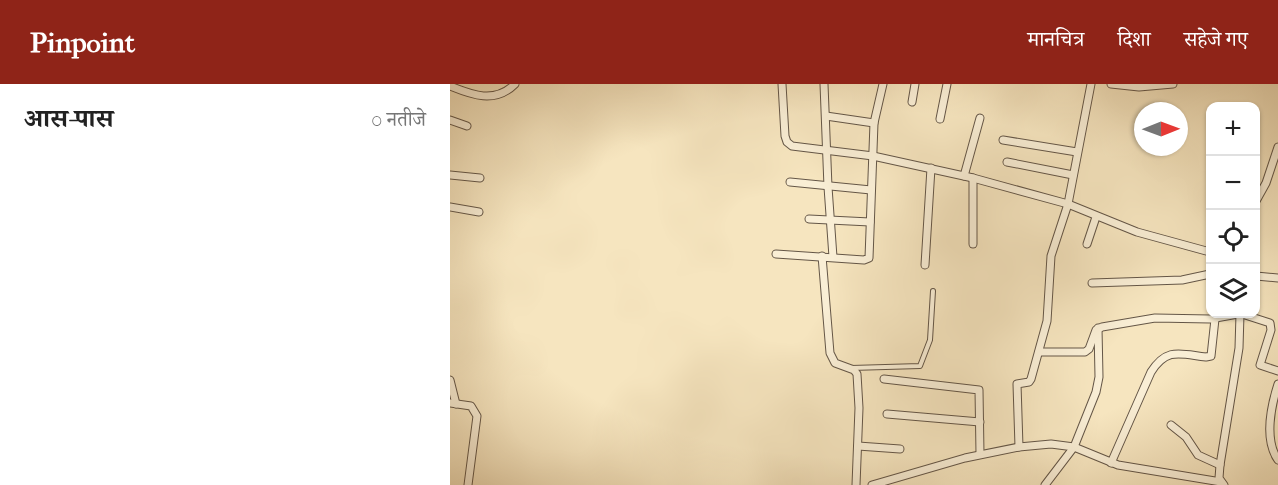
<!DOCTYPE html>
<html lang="hi">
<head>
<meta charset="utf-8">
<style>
	:root { --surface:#fff; --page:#f6f6f6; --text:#222; --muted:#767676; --line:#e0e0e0; --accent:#8f2418 }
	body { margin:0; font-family:"IM FELL French Canon","Noto Serif Devanagari",serif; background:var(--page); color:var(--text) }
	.controls { position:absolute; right:18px; top:18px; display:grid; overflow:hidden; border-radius:12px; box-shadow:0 2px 4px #0004 }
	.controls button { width:54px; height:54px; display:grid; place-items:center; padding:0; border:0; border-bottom:2px solid var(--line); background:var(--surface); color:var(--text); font:30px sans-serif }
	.compass { position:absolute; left:684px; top:18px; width:54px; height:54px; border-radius:50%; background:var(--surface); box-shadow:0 2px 4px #0004; rotate:89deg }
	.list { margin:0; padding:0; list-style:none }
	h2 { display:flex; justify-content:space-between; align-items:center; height:78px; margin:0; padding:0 24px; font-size:26px }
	h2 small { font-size:20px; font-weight:400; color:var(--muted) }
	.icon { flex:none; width:33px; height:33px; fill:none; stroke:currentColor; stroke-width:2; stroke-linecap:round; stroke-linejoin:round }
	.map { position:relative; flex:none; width:828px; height:401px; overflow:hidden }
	header { display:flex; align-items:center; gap:36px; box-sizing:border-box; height:84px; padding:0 30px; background:var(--accent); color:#fff }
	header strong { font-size:28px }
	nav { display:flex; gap:33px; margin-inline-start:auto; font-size:21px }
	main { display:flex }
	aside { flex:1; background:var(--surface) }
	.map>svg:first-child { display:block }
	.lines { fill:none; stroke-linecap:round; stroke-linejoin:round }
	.lane-casing { stroke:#645647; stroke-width:6 }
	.street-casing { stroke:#645647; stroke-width:9 }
	.lane { stroke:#f9eed5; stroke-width:4 }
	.street { stroke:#f9eed5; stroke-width:7 }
</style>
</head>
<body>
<header>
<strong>Pinpoint</strong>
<nav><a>मानचित्र</a><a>दिशा</a><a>सहेजे गए</a></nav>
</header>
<main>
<aside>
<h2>आस-पास<small>0 नतीजे</small></h2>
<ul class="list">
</ul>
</aside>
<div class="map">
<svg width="828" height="401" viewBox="0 0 828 401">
	<rect width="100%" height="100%" fill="#f6e5bf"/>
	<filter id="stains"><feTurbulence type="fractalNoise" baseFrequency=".00333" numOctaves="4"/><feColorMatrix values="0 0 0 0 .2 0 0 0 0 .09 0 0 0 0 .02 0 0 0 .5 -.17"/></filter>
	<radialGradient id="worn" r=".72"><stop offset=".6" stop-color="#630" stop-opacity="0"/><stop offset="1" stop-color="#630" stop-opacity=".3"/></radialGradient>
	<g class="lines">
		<defs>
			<path id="lane" d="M401 284 470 282 480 256 483 207"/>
			<g id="street">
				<path d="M332 0 335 52 337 58 342 62 423 72 523 94 618 120 687 148 760 168"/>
				<path d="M374 0 378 103 383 173"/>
				<path d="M661 0 689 3 723 0"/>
				<path d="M0 2C22 11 45 20 65 0"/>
				<path d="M462 18 465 0"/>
				<path d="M376 32 424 39"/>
				<path d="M490 35 497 0"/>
				<path d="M0 36 17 42"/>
				<path d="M553 56 627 68"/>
				<path d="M557 78 623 91"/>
				<path d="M0 91 30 94"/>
				<path d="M514 92 530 34"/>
				<path d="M523 94V160"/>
				<path d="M340 98 421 106"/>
				<path d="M806 117 816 99 828 63"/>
				<path d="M0 123 29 128"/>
				<path d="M359 135 420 138"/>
				<path d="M637 160 646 133"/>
				<path d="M326 170 414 176 419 174 424 39 433 0"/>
				<path d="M372 172 380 269 385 279 404 286 407 290 409 324 406 401"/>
				<path d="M475 181 481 84"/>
				<path d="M806 192 828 194"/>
				<path d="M642 199 732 196 760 190"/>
				<path d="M792 230 820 239 821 246 810 281 828 287"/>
				<path d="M589 268H635L639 265 646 246 652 243 705 234 760 235 788 230"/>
				<path d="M434 295 529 306 530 370"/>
				<path d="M0 296 6 320"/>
				<path d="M828 300C821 322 814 356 828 376"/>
				<path d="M0 319 21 322 27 332 18 401"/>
				<path d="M437 330 530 338"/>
				<path d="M721 341 736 353 748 371 770 381"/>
				<path d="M408 362 450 365"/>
				<path d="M569 363 567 300 579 298 581 295 597 237 601 172 618 120 641 0"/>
				<path d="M661 379 701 288C717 263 730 270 756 273L761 272 765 235"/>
				<path d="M422 401 515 374 569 363 601 360 624 363 668 381 771 398"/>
				<path d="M595 401 624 363 646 308 649 293 648 244"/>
				<path d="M774 401 769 394 770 381 789 264 790 230"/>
			</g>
		</defs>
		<!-- lane casing -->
		<use href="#lane" class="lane-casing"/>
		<!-- street casing -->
		<use href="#street" class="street-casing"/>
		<!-- lane -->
		<use href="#lane" class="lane"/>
		<!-- street -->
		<use href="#street" class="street"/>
	</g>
	<rect width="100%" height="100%" filter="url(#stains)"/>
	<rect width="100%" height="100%" fill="url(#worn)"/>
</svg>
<div class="controls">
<button>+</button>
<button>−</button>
<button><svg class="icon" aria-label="locate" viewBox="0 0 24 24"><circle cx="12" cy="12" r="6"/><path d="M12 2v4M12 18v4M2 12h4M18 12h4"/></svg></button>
<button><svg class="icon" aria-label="layers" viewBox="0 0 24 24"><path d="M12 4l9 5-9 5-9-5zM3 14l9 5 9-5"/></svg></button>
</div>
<svg class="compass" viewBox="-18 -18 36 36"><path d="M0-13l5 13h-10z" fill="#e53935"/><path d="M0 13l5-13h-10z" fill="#767676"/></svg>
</div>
</main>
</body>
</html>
